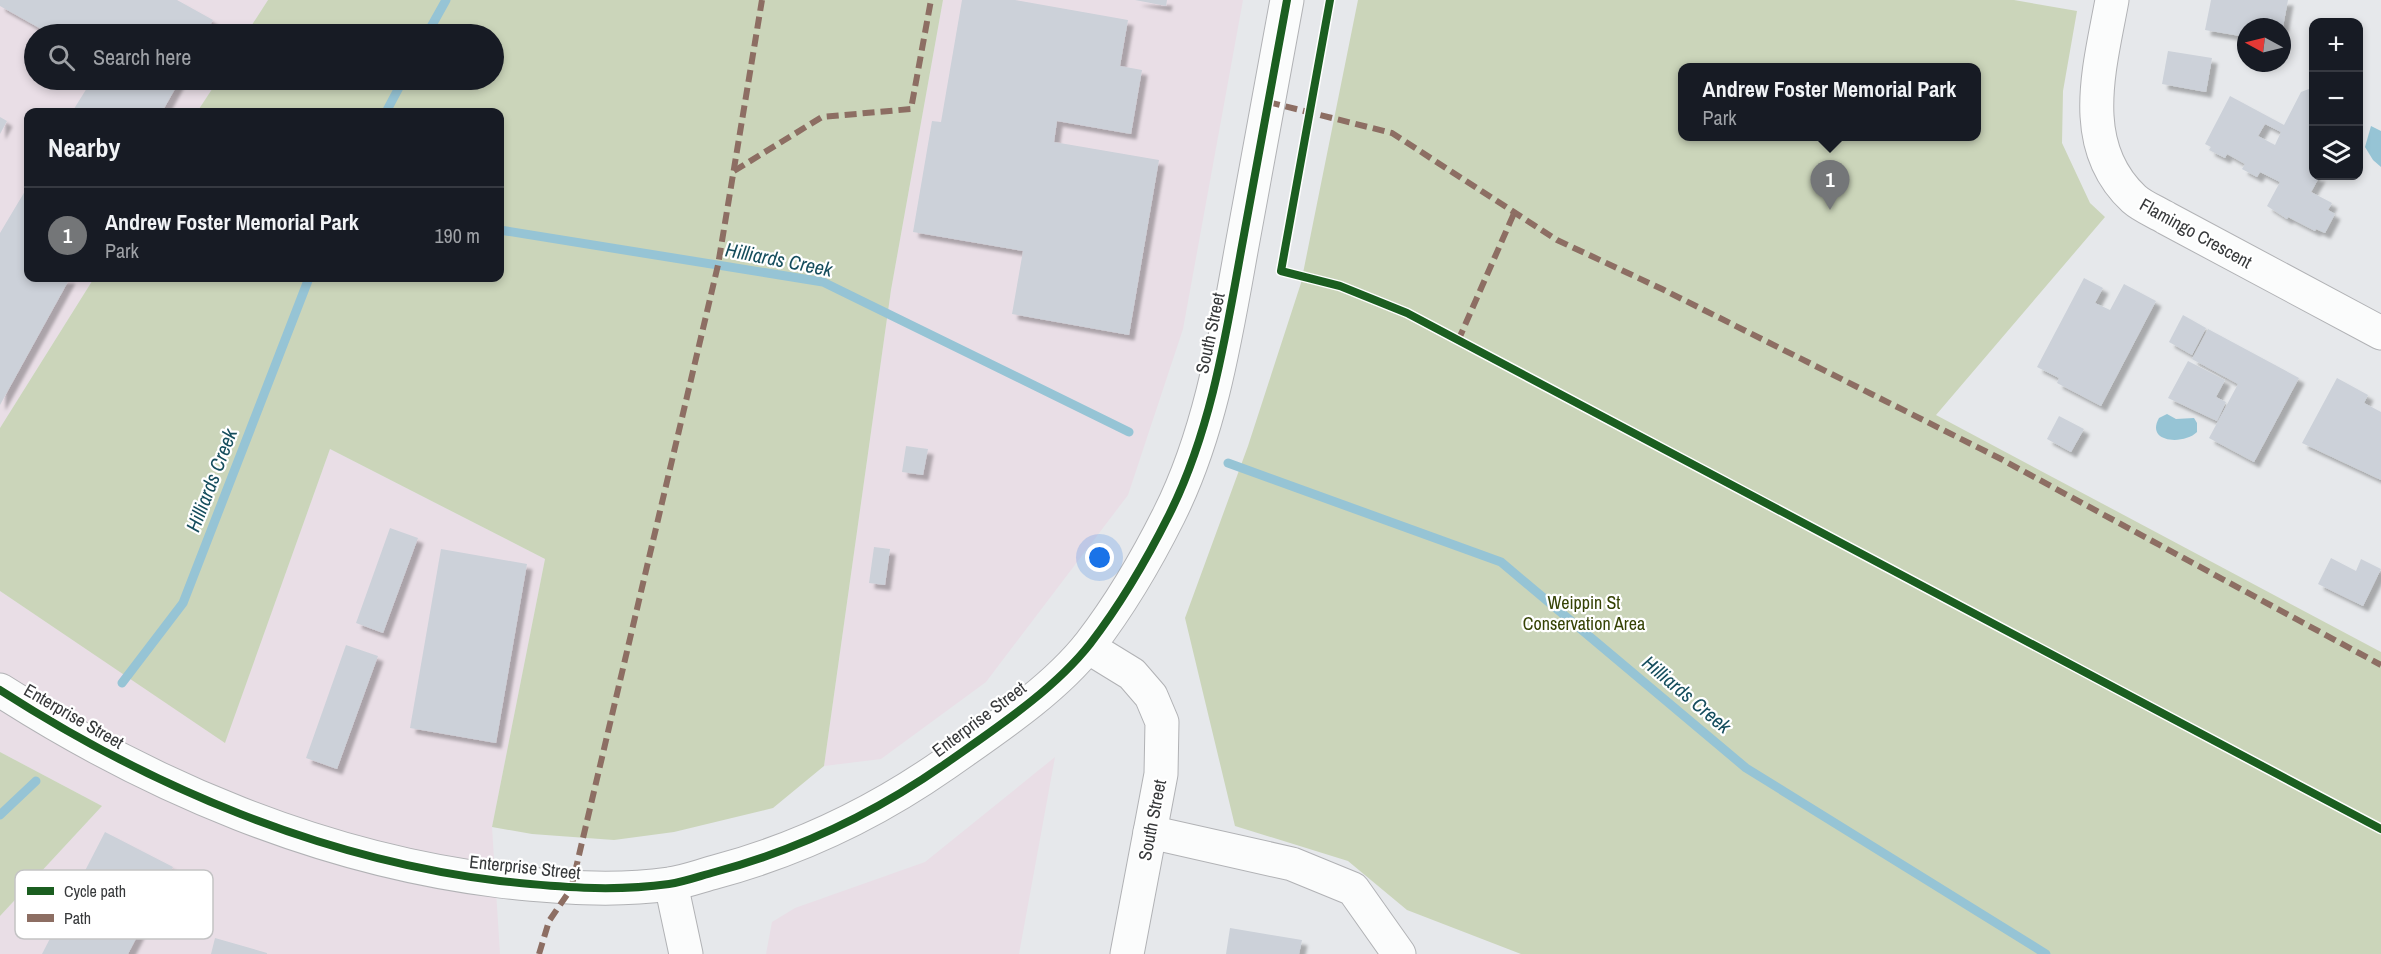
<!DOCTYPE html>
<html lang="en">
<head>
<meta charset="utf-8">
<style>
	:root { --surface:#171b24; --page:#242831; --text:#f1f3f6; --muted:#9ea1a6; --line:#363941; --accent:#747678 }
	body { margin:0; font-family:"Archivo Narrow",sans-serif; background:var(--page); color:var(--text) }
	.controls { position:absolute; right:18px; top:18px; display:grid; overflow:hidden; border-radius:12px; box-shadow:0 3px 9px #0003 }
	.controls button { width:54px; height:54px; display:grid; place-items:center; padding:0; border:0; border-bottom:2px solid var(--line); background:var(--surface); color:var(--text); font:30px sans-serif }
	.compass { position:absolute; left:2237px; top:18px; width:54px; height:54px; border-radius:50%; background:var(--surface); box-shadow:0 3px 9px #0003; rotate:277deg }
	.you { position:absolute; left:1100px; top:558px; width:21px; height:21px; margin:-15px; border:4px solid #fff; border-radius:50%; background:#1a73e8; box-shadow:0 0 0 9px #1a73e833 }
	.badge { display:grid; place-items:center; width:39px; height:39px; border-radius:50%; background:var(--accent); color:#fff; font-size:20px; font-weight:700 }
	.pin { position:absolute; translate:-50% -50px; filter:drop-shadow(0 2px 3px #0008) }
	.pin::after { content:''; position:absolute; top:32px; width:21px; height:18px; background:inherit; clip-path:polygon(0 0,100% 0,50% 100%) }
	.popup { position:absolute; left:1678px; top:63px; width:303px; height:78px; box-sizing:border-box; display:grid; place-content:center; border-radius:12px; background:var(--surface); filter:drop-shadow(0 2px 4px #0005); font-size:20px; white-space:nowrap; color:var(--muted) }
	.popup b { font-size:22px; color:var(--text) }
	.popup::after { content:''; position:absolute; left:50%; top:100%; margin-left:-12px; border:12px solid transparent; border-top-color:var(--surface) }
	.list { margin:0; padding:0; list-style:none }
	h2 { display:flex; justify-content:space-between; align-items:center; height:78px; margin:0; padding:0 24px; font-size:26px }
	h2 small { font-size:20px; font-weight:400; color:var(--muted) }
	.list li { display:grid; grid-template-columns:39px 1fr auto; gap:18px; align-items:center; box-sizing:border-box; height:96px; padding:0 24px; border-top:2px solid var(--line) }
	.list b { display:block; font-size:22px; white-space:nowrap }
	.list p { margin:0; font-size:20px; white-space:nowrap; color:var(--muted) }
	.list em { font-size:20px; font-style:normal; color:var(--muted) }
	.icon { flex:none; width:33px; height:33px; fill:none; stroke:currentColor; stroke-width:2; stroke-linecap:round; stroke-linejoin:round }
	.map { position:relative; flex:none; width:2381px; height:954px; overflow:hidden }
	.search { position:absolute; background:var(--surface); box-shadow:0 3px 9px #0003; left:24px; top:24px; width:480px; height:66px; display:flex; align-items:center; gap:15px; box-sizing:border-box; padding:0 21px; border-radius:33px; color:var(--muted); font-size:22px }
	.panel { position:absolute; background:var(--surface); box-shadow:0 3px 9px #0003; left:24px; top:108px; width:480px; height:174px; border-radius:12px }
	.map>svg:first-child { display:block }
	.industrial { fill:#e9dee6 }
	.green { fill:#cbd5ba; fill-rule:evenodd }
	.water { fill:#96c4d5 }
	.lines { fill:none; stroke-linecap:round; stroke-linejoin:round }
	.stream { stroke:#96c4d5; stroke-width:9 }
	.building { fill:#ccd1d9; fill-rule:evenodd; filter:url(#shadow) }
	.minor-casing { stroke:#b1b2b5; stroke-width:35 }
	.minor { stroke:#fbfcfc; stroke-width:33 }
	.quiet { stroke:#8d6e63; stroke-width:6; stroke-dasharray:12 6; stroke-linecap:butt }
	.cycleway-casing { stroke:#fff; stroke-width:11 }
	.cycleway { stroke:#1b5e20; stroke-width:8 }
	.labels { text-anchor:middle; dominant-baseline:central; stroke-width:4.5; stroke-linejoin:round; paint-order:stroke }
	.street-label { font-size:18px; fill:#36383a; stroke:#fff }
	.park-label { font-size:18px; fill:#354204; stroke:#fff }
	.water-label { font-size:20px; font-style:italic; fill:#154d5d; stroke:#fff }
	.key { fill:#fff; stroke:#c3c3c4; stroke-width:1.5 }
	.key-label { font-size:16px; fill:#36383a }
</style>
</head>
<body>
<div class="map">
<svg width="2381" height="954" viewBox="0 0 2381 954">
	<defs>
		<filter id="shadow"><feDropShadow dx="5.5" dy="5.5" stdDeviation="1.5" flood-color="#0004"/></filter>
	</defs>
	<rect width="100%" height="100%" fill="#e6e8eb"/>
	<!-- industrial -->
	<g class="industrial">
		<path d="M0 0H268L246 34H34V80H218L197 112H28V278H94L0 428Z"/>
		<path d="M943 0H1243L1183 329 1128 495 986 682 881 759 824 766 891 290Z"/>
		<path d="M330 449 545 559 492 827 500 954H0V916L102 806 0 752V591L225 742Z"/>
		<path d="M1055 757 1019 954H766L772 922 795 908 925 862Z"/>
	</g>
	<!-- green -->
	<g class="green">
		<path d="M268 0H943L891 290 824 766 773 808 674 832 614 840 532 834 492 827 545 559 330 449 225 743 0 591V428L94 278H500V112H197L218 80H494V34H246Z"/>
		<path d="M1358 0H2014L2077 11 2063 91 2062 143 2090 203 2105 217 1936 415 2381 652V954H1521L1407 910 1348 861 1235 826 1185 618 1248 446 1301 283ZM1683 68H1977V136H1683Z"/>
		<path d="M0 752 102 806 0 916Z"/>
	</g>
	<!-- water -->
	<g class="water">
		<path d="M2371 126 2381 131V167L2373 160 2365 147Z"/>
		<path d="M2167 414 2176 419 2194 418 2197 423V432C2184 445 2145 443 2159 418Z"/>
	</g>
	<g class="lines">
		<!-- stream -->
		<g class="stream">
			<path d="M427 34 446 0"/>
			<path d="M386 112 403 80"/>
			<path d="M500 230 823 282 1129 432"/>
			<path d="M1228 463 1501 562 1746 768 2046 954"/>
			<path d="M122 683 183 603 309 278"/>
			<path d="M0 815 36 781"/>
		</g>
	</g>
	<!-- building -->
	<g class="building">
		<path d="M0 0H177L213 20 205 34H50L0 6Z"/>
		<path d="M962 0H1015L1128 20 1120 66 1142 70 1131 134 1057 121 1054 142 1159 160 1129 335 1012 314 1023 251 913 232 932 121 941 122Z"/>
		<path d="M1135 0H1167L1166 6Z"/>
		<path d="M2211 0H2288L2283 27H2246V37L2205 30Z"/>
		<path d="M2168 51 2212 58 2206 92 2162 84Z"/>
		<path d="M92 80H180L162 112H72Z"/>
		<path d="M2314 87V176H2320L2311 192 2332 203 2328 210 2335 214 2325 233 2316 229 2315 231 2288 217 2287 219 2267 206 2280 182 2260 172 2257 177 2242 169 2245 164 2227 154 2225 158 2209 150 2211 147 2205 144 2230 96 2284 125 2301 92ZM2265 124 2281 132 2275 145 2258 136Z"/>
		<path d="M0 117 7 121 0 134Z"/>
		<path d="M28 186V278H70L0 405V233Z"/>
		<path d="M2084 278 2103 288 2095 303 2110 310 2124 284 2156 301 2101 406 2057 383 2059 378 2037 367Z"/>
		<path d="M2183 315 2206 328 2192 355 2169 342Z"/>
		<path d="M2208 329 2299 378 2254 462 2209 438 2238 384 2192 359Z"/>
		<path d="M2188 361 2225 380 2216 397 2226 402 2217 421 2168 398Z"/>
		<path d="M2337 378 2368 395 2364 403 2381 412V480L2302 443Z"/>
		<path d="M2059 416 2084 429 2071 452 2047 439Z"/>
		<path d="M906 446 928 449 923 475 902 472Z"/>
		<path d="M390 528 418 538 383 633 356 623Z"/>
		<path d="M874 547 890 549 885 585 869 583Z"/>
		<path d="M441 549 527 564 496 743 410 728Z"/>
		<path d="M2331 558 2356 571 2361 559 2381 569 2363 606 2318 584Z"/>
		<path d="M346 645 378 656 337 769 306 758Z"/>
		<path d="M105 832 173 867 128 954H42Z"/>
		<path d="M1230 928 1302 940 1299 954H1226Z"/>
		<path d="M215 938 267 953V954H211Z"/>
	</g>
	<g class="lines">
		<defs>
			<g id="minor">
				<path d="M2112 0C2100 67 2076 145 2134 199 2143 207 2156 212 2166 218L2381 333"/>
				<path d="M1088 647 1132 674 1151 696 1162 722 1161 774 1127 954"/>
				<path d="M0 690C151 787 321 859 500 881 556 887 612 892 669 884 684 882 700 876 715 872 797 850 875 813 945 764 993 730 1053 691 1090 644 1120 605 1147 559 1169 515 1210 433 1225 341 1241 251 1256 167 1272 84 1287 0"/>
				<path d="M1150 832 1292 864 1353 889 1399 954"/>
				<path d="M671 884 686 954"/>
			</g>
		</defs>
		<!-- minor casing -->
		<use href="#minor" class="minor-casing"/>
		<!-- minor -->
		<use href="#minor" class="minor"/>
		<!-- quiet -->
		<g class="quiet">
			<path d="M1268 102 1392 133 1557 240 1662 289 1999 458 2381 665"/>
			<path d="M734 171 822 117 911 109 931 0"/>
			<path d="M1458 341 1515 211"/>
			<path d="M539 954 549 921 571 889 718 265 762 0"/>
		</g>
		<defs>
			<g id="cycleway">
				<path d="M1330 0 1281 271 1340 286 1407 313 2381 829"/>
				<path d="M0 690C151 787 321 859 500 881 556 887 612 892 669 884 684 882 700 876 715 872 797 850 875 813 945 764 993 730 1053 691 1090 644 1120 605 1147 559 1169 515 1210 433 1225 341 1241 251 1256 167 1272 84 1287 0"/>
			</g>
		</defs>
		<!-- cycleway casing -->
		<use href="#cycleway" class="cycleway-casing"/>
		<!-- cycleway -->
		<use href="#cycleway" class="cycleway"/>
	</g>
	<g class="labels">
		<!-- street labels -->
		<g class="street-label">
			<text transform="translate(2196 233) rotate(29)">Flamingo Crescent</text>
			<text transform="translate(1210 333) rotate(-78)">South Street</text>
			<text transform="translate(74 716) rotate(30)">Enterprise Street</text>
			<text transform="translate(979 719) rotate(-37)">Enterprise Street</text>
			<text transform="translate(1152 820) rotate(-79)">South Street</text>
			<text transform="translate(525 867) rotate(6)">Enterprise Street</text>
		</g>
		<!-- park labels -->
		<g class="park-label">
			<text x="1584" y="602">Weippin St<tspan x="1584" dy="21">Conservation Area</tspan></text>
		</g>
		<!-- water labels -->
		<g class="water-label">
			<text transform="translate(779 259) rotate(11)">Hilliards Creek</text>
			<text transform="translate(211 480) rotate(-69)">Hilliards Creek</text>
			<text transform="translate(1687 694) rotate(40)">Hilliards Creek</text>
		</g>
	</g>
	<!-- legend -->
	<rect x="15" y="870" width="198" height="69" rx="9" class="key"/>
	<rect x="27" y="887" width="27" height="8" fill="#1b5e20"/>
	<rect x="27" y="914" width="27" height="8" fill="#8d6e63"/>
	<g class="key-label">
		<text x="64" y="897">Cycle path</text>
		<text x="64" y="924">Path</text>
	</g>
</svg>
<div class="controls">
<button>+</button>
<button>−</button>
<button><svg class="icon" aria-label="layers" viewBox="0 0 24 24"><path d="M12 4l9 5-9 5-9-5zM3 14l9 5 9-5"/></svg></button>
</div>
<svg class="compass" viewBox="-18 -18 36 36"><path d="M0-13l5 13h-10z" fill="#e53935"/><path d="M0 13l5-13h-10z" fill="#9ea1a6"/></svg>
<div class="you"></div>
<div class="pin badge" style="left:1830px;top:210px">1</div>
<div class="popup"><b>Andrew Foster Memorial Park</b>Park</div>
<div class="search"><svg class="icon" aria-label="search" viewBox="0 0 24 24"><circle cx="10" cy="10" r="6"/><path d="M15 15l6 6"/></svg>Search here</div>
<section class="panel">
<h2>Nearby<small></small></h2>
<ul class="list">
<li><span class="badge">1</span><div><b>Andrew Foster Memorial Park</b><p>Park</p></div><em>190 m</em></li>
</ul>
</section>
</div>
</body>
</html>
